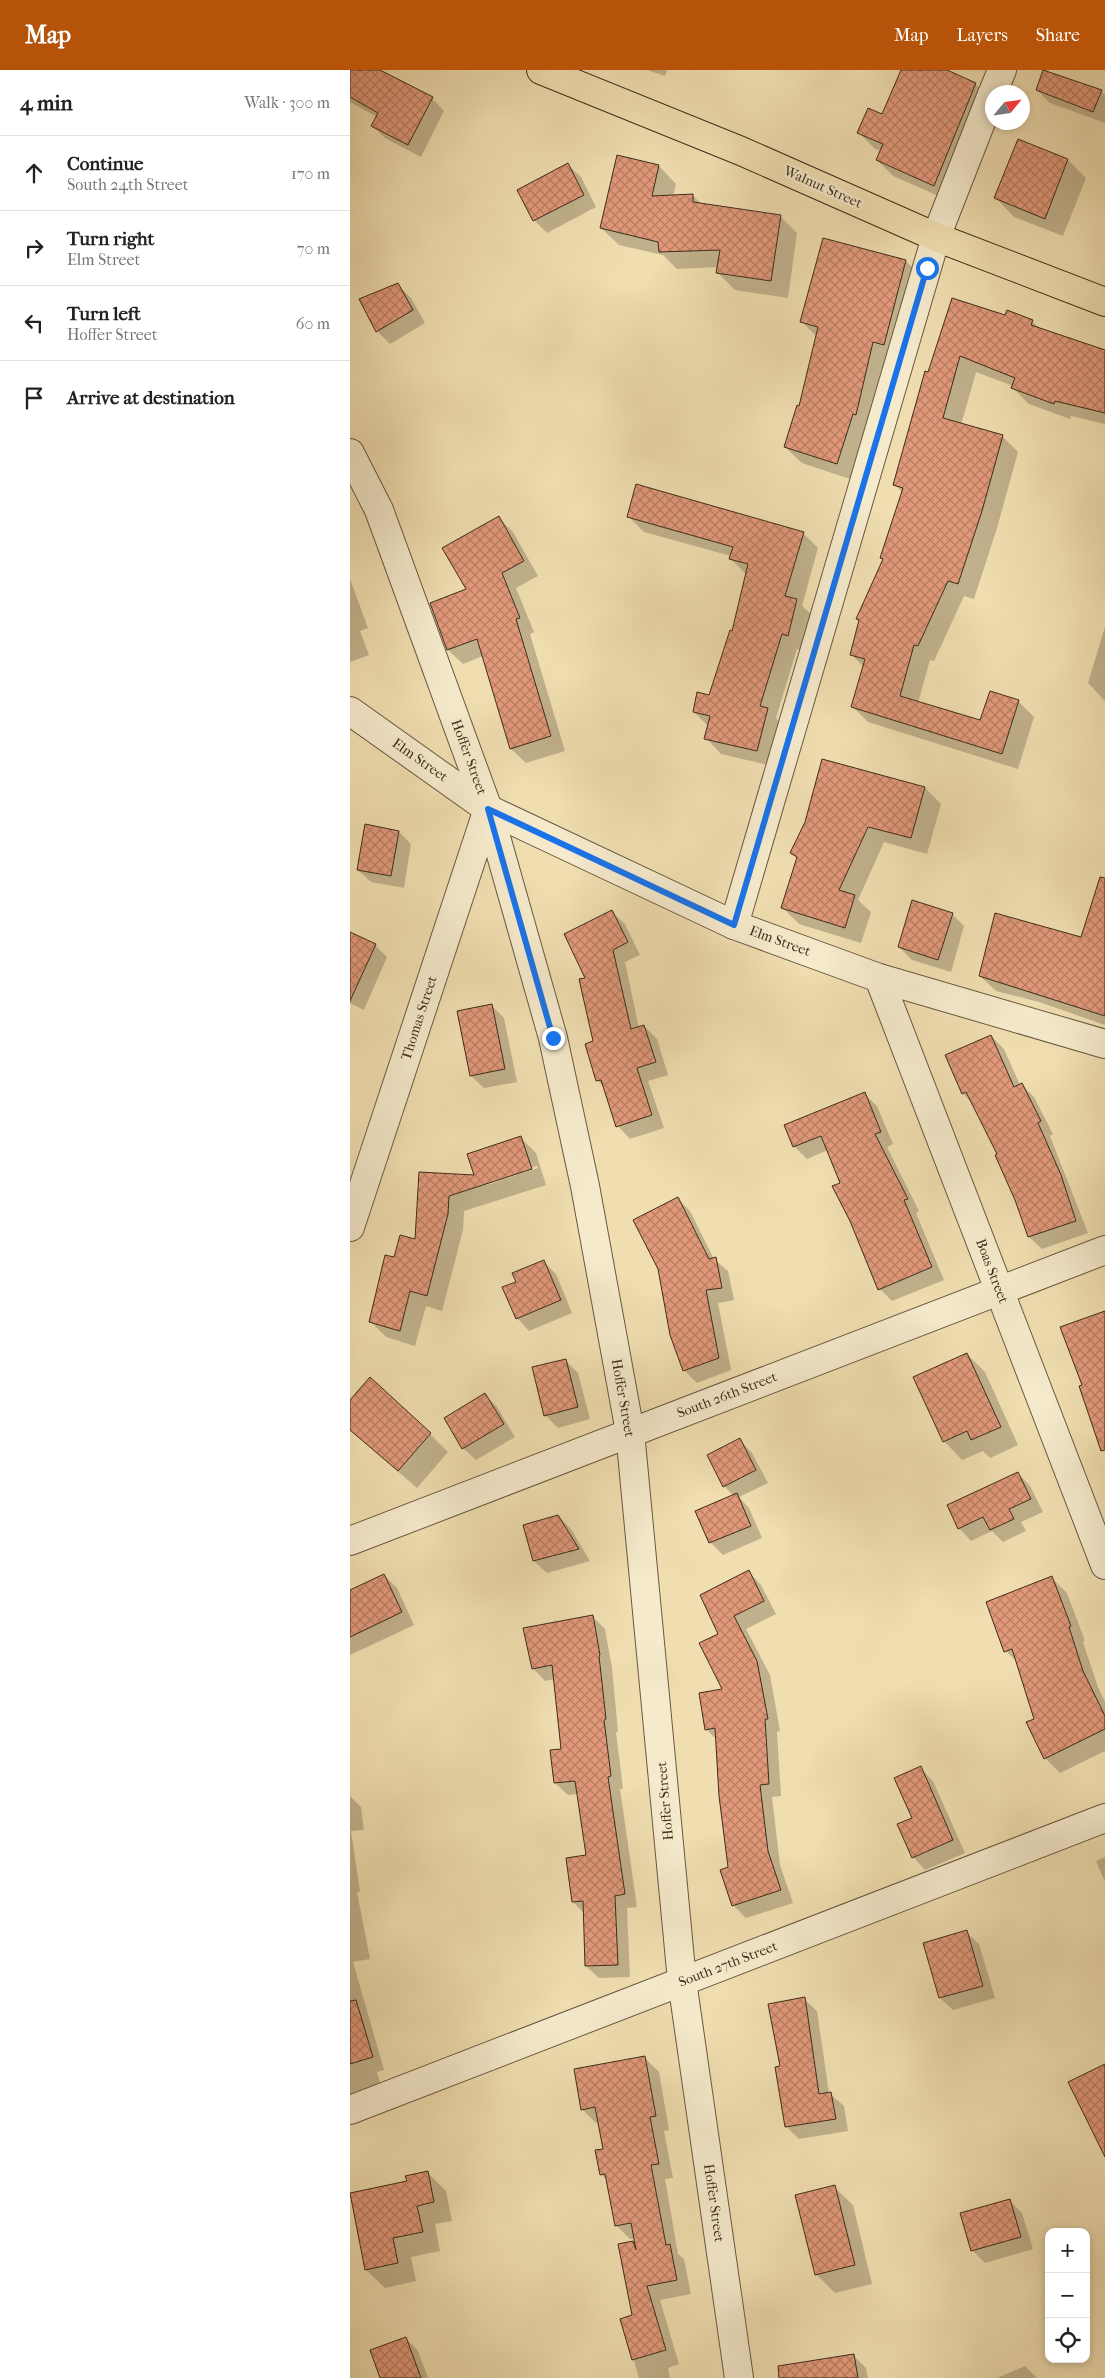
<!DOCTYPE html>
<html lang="en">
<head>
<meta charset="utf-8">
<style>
	:root { --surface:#fff; --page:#f2f2f2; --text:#222; --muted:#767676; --line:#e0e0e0; --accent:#b45309 }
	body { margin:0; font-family:"IM FELL French Canon",serif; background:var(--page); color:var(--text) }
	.controls { position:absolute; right:15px; bottom:15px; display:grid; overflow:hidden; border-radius:10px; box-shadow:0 2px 8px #0003 }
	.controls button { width:45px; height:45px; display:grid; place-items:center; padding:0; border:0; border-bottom:1px solid var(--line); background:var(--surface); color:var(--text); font:25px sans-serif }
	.compass { position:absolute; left:635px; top:15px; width:45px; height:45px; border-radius:50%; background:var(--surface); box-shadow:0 2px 8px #0003; rotate:61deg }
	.stop { position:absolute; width:15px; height:15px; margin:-11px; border:4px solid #1a73e8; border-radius:50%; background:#fff }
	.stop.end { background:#1a73e8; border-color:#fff; box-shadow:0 1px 5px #0008 }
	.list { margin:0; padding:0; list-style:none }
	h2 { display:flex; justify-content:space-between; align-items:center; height:65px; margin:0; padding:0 20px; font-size:21px }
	h2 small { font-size:16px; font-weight:400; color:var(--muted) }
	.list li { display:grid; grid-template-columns:32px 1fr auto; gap:15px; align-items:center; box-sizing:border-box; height:75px; padding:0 20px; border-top:1px solid var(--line) }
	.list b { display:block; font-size:19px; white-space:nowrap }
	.list p { margin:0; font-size:16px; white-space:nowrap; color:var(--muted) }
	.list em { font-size:16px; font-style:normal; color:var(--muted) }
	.icon { flex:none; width:28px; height:28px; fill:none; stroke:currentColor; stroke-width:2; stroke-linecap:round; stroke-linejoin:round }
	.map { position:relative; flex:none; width:755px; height:2308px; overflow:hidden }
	header { display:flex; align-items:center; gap:30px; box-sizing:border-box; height:70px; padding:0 25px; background:var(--accent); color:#fff }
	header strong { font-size:24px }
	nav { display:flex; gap:28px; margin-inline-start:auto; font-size:18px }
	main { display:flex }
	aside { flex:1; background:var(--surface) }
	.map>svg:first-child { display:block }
	.shadow { fill:#0003; fill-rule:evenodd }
	.building { fill:url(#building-cross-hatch); stroke:#3c2c1b }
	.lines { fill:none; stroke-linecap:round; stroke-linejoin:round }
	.minor-casing { stroke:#695840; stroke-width:30 }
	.primary-casing { stroke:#3c2c1b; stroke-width:30 }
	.minor { stroke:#f5eacc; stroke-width:28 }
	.primary { stroke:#f0deb0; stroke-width:28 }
	.route { stroke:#1a73e8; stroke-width:6 }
	.labels { text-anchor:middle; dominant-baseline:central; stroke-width:4.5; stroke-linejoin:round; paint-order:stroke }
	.street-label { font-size:14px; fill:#3c2c1b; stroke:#f5eacc }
</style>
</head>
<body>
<header>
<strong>Map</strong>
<nav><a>Map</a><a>Layers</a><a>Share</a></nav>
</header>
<main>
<aside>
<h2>4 min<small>Walk · 300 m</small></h2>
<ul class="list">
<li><svg class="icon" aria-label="ahead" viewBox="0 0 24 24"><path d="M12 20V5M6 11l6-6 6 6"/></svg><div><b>Continue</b><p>South 24th Street</p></div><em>170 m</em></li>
<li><svg class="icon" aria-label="right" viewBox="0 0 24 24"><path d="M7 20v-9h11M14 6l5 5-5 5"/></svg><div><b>Turn right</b><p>Elm Street</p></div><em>70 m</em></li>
<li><svg class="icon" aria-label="left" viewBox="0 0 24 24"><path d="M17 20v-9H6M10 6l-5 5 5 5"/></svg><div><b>Turn left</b><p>Hoffer Street</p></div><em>60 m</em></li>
<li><svg class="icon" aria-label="arrive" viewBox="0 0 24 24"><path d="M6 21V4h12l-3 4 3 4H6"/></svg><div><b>Arrive at destination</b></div></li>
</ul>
</aside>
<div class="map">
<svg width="755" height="2308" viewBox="0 0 755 2308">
	<defs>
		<pattern id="building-cross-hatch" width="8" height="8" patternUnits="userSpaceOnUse" patternTransform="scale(1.25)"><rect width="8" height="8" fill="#e2997a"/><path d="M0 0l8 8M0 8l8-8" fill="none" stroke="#b87d63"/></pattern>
	</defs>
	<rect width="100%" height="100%" fill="#f0deb0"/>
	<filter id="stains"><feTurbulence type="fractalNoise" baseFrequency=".004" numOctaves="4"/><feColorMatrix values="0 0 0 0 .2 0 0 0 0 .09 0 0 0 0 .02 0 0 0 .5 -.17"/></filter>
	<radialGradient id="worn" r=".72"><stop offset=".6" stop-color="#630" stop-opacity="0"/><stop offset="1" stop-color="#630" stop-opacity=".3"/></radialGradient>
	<!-- shadow -->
	<g class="shadow">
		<path d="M0 0H16L82 28 94 41 71 87 35 68 23 56 27 47 0 32Z"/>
		<path d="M297 0H317L315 6Z"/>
		<path d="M553 0H593L625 14 641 30 600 131 543 106 527 90 531 81 525 79 509 63 533 46Z"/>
		<path d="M695 0 751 21 755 25V53L700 33 687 20Z"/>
		<path d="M669 70 718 90 736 108 713 166 664 147 646 128Z"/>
		<path d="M218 95 231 107 246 137 197 163 184 150Z"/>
		<path d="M309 96 326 114 323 126 342 125 352 134 430 146 447 163 438 228 385 220 368 203 369 197 327 199 313 185 269 175 251 158Z"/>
		<path d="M473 169 556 191 572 207 503 410 452 393 435 377 450 338 467 267 452 252Z"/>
		<path d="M48 215 61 228 75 253 40 274 27 261Z"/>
		<path d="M656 247 682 251 690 259 755 281V354L721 346 720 349 679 334 663 318V316L626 302 611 355 652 366 668 382 647 458 624 529 614 526 584 591 580 590 568 633 631 652 668 631 684 647 668 699 518 652 502 636 514 597 501 584 534 490 531 488 552 422 545 415 579 303Z"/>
		<path d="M278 446 453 463 468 478 452 536 462 545 453 581 447 579 426 648 432 655 423 696 371 684 356 668 358 656 344 642 360 626 383 563 396 504 381 489V486L294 462Z"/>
		<path d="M149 448 163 462 188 506 166 518 184 562 180 564 215 681 176 693 161 679 133 586 113 594 98 580 81 534 117 520Z"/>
		<path d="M0 509 18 558 10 561 19 585 0 592Z"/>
		<path d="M755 557V631L738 613Z"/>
		<path d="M575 718 591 734 577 784 534 772 508 830 521 842 511 873 449 854 433 838 448 789 442 783Z"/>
		<path d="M49 762 61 774 54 818 21 812 8 800Z"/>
		<path d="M755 830V955L689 932 646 921 630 906 732 869Z"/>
		<path d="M262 842 275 854 290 885 275 892 289 958 294 956 307 969 318 1005 298 1011 314 1058 280 1069 268 1056 255 1018 247 1010 237 909Z"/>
		<path d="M602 844 614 856 601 902 562 890 549 877Z"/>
		<path d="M0 872 25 875 37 887 14 940 0 933Z"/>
		<path d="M141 935 154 948 167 1012 134 1018 121 1006 108 942Z"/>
		<path d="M641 966 654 979 670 1015 671 1014 684 1027 703 1064 700 1066 738 1163 692 1179 679 1167 649 1084 624 1035 613 1024Z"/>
		<path d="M514 1024 527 1036 543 1074 537 1077 569 1141 566 1143 594 1210 542 1231 530 1219 478 1080 457 1089 444 1076Z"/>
		<path d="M170 1067 186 1083 196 1115 114 1141 113 1160 92 1241 76 1236 65 1276 36 1267 21 1252 45 1189 67 1170 70 1104 126 1106ZM187 1096 188 1098 137 1115V1112Z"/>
		<path d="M328 1129 340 1141 364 1189 378 1201 384 1230 368 1233 381 1300 347 1313 334 1300Z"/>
		<path d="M193 1191 206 1204 222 1243 179 1261 167 1248V1212Z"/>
		<path d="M617 1284 635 1302 668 1375 640 1388 633 1381 612 1390 594 1371Z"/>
		<path d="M215 1290 228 1303 240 1349 208 1358 195 1345Z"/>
		<path d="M135 1325 147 1337 165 1367 126 1390 113 1378Z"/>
		<path d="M0 1332 80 1364 98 1382 67 1418 0 1360Z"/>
		<path d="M390 1370 402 1383 418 1413 389 1427 399 1438 412 1468 373 1485 360 1472 384 1426 374 1416Z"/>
		<path d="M668 1403 680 1416 693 1442 671 1452 676 1461 653 1472 642 1461 621 1471 609 1458Z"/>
		<path d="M208 1446 221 1459 240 1491 197 1503 184 1491Z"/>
		<path d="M399 1502 411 1515 426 1544 396 1559 420 1605 430 1661 427 1662 431 1726 422 1727 430 1795 443 1833 396 1848 383 1835 367 1670 356 1659 374 1620 370 1565Z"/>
		<path d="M34 1505 47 1518 64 1555 0 1585V1521Z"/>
		<path d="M702 1508 717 1523 735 1571 733 1572 748 1617 755 1632V1681L710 1703 695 1688 686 1649 668 1593 656 1581Z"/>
		<path d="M242 1546 255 1559 262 1598 268 1662H266L273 1719H270L287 1837 277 1838 280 1907 249 1908 236 1896 234 1843 223 1832 238 1786 229 1724 218 1725 205 1713 213 1680 205 1609 195 1611 183 1598Z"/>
		<path d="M570 1698 583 1711 615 1783 575 1800 563 1787 564 1749Z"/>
		<path d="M0 1726 11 1737 14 1760 1 1761 10 1822H7L20 1889 3 1892 34 2000 27 2002 32 2019 0 2028Z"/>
		<path d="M755 1787V1812L746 1791Z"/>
		<path d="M616 1862 629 1874 645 1928 603 1940 590 1928Z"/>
		<path d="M454 1929 467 1941 479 2023 494 2036 498 2061 449 2069 436 2056 432 1997Z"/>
		<path d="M295 1988 309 2002 319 2060 314 2061 323 2108 315 2109 328 2184 334 2189 341 2224 310 2230 329 2294 318 2298 320 2308H289L271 2249 284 2246 283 2172 286 2176 285 2169H280L266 2155 258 2111 251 2104 254 2080 249 2053H246L232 2039Z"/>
		<path d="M77 2102 96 2121 102 2151 85 2154 90 2181 61 2187 66 2211 35 2218 16 2200 58 2112Z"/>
		<path d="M484 2117 503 2135 522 2214 485 2223 466 2204Z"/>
		<path d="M660 2131 672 2143 683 2179 635 2193 622 2180Z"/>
		<path d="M56 2268 68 2281 78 2308H31Z"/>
		<path d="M503 2285 516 2298 518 2308H446Z"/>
		<path d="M675 2296 687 2308H647Z"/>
	</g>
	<!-- building -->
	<g class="building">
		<path d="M0 0H30L83 27 58 75 21 56 28 43 0 27Z"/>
		<path d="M551 0H597L626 13 584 116 526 90 533 74 507 63 518 38 532 44Z"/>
		<path d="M693 0 752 20 743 42 686 20Z"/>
		<path d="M668 69 718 89 695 149 644 128Z"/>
		<path d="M267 85 309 95 302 126 343 124V132L431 145 421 211 366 203 370 180 309 182 308 172 250 158Z"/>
		<path d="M218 93 234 125 183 151 167 120Z"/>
		<path d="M473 168 556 190 534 275 523 272 506 345 503 344 487 394 434 377 447 335 449 336 468 257 450 252Z"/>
		<path d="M48 213 63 240 26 262 9 229Z"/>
		<path d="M602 228 655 245 657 240 683 250 681 255 755 280V343L705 331 704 334 661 318 665 308 610 286 593 348 653 365 632 441 608 514 598 511 568 576 564 575 550 626 630 650 640 621 669 630 652 684 501 637 515 589 500 585 509 550 506 549 533 489 530 488 553 418 543 415 575 301 578 302Z"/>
		<path d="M286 414 454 462 435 526 447 529 438 566 432 564 410 636 418 638 407 681 354 669 360 646 343 642 347 622 359 625 380 560 382 561 398 494 379 489 383 477 277 447Z"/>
		<path d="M149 446 174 491 152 503 170 548 166 549 201 666 160 679 127 569 97 580 80 533 116 519 92 478Z"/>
		<path d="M472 689 575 717 561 768 518 757 489 820 505 825 495 858 431 838 447 787 440 783 455 752Z"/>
		<path d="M15 754 49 761 41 806 7 800Z"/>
		<path d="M750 807 755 808V946L629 906 645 843 731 867Z"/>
		<path d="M562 830 603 843 588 890 548 877Z"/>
		<path d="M262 840 278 872 263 880 281 959 294 955 306 992 287 998 302 1045 266 1057 251 1010 246 1011 235 974 243 971 229 909 235 908 214 864Z"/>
		<path d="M0 862 26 874 0 931Z"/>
		<path d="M142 934 155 999 120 1006 107 941Z"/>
		<path d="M641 965 664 1017 672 1013 691 1051 688 1053 711 1105 726 1151 678 1167 665 1130 645 1085 647 1084 616 1022 612 1024 595 985Z"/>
		<path d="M515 1022 531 1062 525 1064 558 1129 554 1130 582 1197 528 1220 500 1151 482 1116 490 1113 471 1066 443 1077 434 1055Z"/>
		<path d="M171 1066 182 1099 99 1126 98 1144 77 1226 60 1221 50 1261 19 1252 35 1185 44 1187 50 1165 65 1169 69 1102 124 1105 117 1084Z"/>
		<path d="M328 1127 359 1189 366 1187 372 1218 356 1220 369 1288 333 1301 320 1265 308 1199 283 1150Z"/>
		<path d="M194 1190 211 1230 166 1249 152 1217 166 1212 162 1203Z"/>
		<path d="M755 1241V1380L751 1381 729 1316 732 1315 710 1257Z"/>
		<path d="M617 1283 651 1357 621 1370 617 1361 593 1372 563 1307Z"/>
		<path d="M216 1289 228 1337 194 1346 182 1297Z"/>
		<path d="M20 1307 81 1363 48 1401 0 1360V1330Z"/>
		<path d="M135 1323 154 1354 112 1379 94 1348Z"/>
		<path d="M390 1368 406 1400 373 1417 357 1385Z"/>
		<path d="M668 1402 681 1429 659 1439 664 1449 640 1460 633 1447 608 1459 597 1435Z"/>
		<path d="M387 1423 401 1456 359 1473 345 1441Z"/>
		<path d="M208 1445 229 1479 183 1491 173 1455Z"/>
		<path d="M399 1500 414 1531 384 1546 407 1591 418 1649H415L419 1714 410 1715 418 1781 431 1820 382 1836 370 1800 378 1797 369 1726 365 1658 355 1660 349 1623 372 1619 349 1573 368 1564 350 1525Z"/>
		<path d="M34 1504 52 1542 0 1567V1520Z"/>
		<path d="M702 1506 721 1556 719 1557 733 1601 755 1646V1659L694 1689 676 1652 684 1649 662 1579 654 1582 636 1532Z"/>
		<path d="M243 1545 250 1585 249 1586 256 1649 254 1650 261 1706 258 1707 275 1824 265 1826 268 1895 235 1896 233 1831 222 1832 216 1788 236 1785 225 1711 204 1713 200 1680 211 1679 202 1595 182 1599 173 1558Z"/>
		<path d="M571 1696 603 1770 562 1788 547 1754 562 1748 544 1708Z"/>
		<path d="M617 1860 633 1916 589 1928 573 1873Z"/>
		<path d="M455 1927 469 2024 481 2022 486 2049 435 2057 425 1997 430 1996 418 1934Z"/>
		<path d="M6 1930 23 1987 0 1994V1931Z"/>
		<path d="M295 1986 306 2046 300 2047 309 2094 301 2095 316 2175 320 2174 327 2210 297 2216 316 2280 282 2290 270 2249 282 2245 268 2174 283 2171 286 2180 281 2153 265 2156 255 2104 250 2105 245 2080 253 2079 245 2037 231 2040 224 1999Z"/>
		<path d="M755 1994V2087L718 2012Z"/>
		<path d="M78 2101 84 2132 67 2136 73 2162 43 2168 48 2193 15 2200 0 2123 57 2111 55 2106Z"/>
		<path d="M485 2115 505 2195 465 2205 445 2125Z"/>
		<path d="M660 2129 671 2167 621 2181 610 2143Z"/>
		<path d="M56 2267 71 2308H30L20 2280Z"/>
		<path d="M504 2284 508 2308H429L428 2296Z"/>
	</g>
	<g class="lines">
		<defs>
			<g id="minor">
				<path d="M643 22 652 0"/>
				<path d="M0 383 29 440 138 739 203 968 235 1116 280 1362 332 1911 389 2308"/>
				<path d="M0 641 138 739 384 855 529 908 755 974"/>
				<path d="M384 855 586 167 642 24"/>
				<path d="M529 908 755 1495"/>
				<path d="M0 1157 138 739"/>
				<path d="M0 1471 755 1180"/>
				<path d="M0 2040 755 1748"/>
			</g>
			<path id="primary" d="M191 0 391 81 586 167 755 232"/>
		</defs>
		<!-- minor casing -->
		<use href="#minor" class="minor-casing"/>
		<!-- primary casing -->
		<use href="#primary" class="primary-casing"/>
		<!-- minor -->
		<use href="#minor" class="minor"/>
		<!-- primary -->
		<use href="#primary" class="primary"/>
	</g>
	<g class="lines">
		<!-- route -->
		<path class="route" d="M203 968 138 739 384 855 577 198"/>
	</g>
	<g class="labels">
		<!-- street labels -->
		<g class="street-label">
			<text transform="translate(473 117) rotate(24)">Walnut Street</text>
			<text transform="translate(119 687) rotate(70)">Hoffer Street</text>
			<text transform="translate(70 690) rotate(35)">Elm Street</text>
			<text transform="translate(430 871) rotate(20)">Elm Street</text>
			<text transform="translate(69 948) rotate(-72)">Thomas Street</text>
			<text transform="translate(642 1201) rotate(69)">Boas Street</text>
			<text transform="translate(377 1325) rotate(-21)">South 26th Street</text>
			<text transform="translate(273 1328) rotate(80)">Hoffer Street</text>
			<text transform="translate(315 1731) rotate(-95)">Hoffer Street</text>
			<text transform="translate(378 1894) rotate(-21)">South 27th Street</text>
			<text transform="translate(364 2133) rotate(82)">Hoffer Street</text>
		</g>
	</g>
	<rect width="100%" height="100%" filter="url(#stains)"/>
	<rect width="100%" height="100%" fill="url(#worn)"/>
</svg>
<div class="controls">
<button>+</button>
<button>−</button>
<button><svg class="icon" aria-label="locate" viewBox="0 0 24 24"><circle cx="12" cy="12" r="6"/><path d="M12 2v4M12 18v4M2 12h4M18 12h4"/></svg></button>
</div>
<svg class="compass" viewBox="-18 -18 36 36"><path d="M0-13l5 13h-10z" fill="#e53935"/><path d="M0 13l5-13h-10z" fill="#767676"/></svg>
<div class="stop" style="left:577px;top:198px"></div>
<div class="stop end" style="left:203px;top:968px"></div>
</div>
</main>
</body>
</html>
